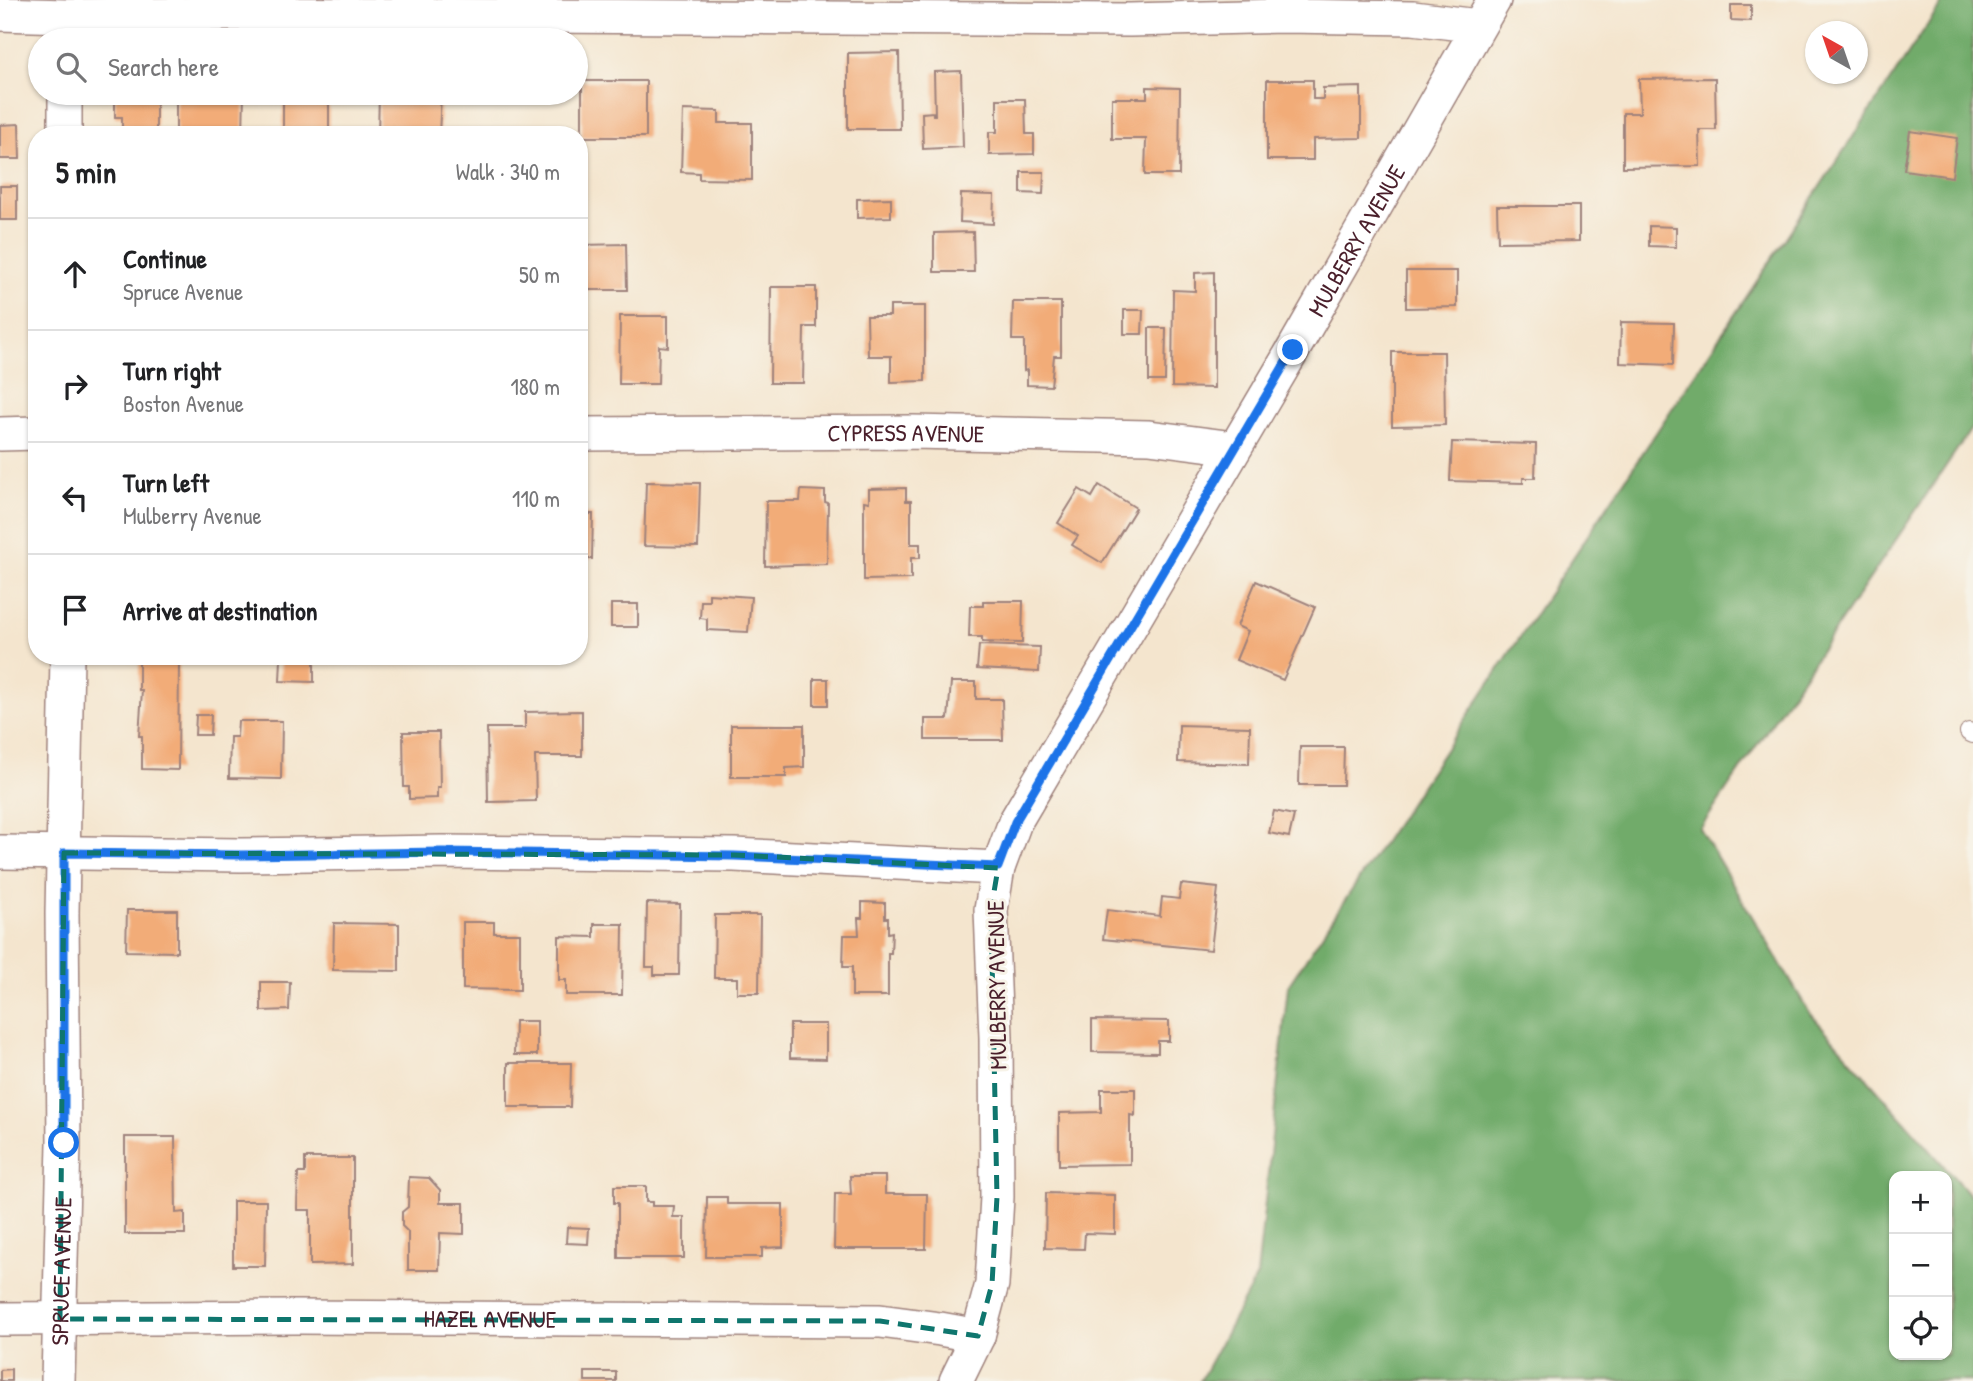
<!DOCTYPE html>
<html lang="en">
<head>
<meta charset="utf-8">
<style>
	:root { --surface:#fff; --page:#f6f6f6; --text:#202124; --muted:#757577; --line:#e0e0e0 }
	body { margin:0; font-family:"Patrick Hand",sans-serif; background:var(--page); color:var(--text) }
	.controls { position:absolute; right:21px; bottom:21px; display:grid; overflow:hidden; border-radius:14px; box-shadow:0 2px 5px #0004 }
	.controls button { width:63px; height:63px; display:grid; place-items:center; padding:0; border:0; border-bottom:2px solid var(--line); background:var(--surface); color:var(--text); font:35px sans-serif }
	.compass { position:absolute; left:1805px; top:21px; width:63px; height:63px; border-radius:50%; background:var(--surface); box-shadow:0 2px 5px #0004; rotate:320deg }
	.stop { position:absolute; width:21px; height:21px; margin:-16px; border:5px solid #1a73e8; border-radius:50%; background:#fff }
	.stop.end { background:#1a73e8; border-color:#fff; box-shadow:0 2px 7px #0008 }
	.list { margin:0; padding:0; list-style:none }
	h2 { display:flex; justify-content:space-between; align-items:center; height:91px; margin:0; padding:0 28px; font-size:30px }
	h2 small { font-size:23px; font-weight:400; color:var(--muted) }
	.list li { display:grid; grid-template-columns:46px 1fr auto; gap:21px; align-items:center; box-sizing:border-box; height:112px; padding:0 28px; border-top:2px solid var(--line) }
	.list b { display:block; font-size:26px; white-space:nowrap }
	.list p { margin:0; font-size:23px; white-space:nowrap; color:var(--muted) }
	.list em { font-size:23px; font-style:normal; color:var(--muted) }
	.icon { flex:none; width:38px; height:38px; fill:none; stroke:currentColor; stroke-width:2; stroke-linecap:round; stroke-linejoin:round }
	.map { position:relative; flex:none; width:1973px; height:1381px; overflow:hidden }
	.search { position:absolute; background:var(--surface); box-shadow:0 2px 5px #0004; left:28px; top:28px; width:560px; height:77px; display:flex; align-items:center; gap:18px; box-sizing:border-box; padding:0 24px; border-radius:38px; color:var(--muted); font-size:26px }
	.panel { position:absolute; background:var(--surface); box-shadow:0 2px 5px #0004; left:28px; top:126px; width:560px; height:539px; border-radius:28px }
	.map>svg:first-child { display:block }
	.forest { fill:#71ab6b; stroke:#5e654b; stroke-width:2; fill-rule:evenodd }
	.building { fill:#f2ac78 }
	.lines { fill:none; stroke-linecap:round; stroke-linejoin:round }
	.lane-casing { stroke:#9f827c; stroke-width:20 }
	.street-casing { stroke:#9f827c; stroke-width:36 }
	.lane { stroke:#fff; stroke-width:18 }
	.street { stroke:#fff; stroke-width:33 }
	.route { stroke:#1a73e8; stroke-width:9 }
	.marked { fill:none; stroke:#0f766e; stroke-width:5; stroke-dasharray:14 9; stroke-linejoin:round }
	.labels { text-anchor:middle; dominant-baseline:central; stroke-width:6; stroke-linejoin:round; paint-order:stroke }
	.street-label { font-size:24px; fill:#4a1f2b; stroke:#f7f3e8 }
</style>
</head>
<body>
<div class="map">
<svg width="1973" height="1381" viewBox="0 0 1973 1381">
	<rect width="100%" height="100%" fill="#f7f3e8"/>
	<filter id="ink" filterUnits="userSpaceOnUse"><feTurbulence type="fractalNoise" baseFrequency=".0143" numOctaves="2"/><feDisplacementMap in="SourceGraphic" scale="14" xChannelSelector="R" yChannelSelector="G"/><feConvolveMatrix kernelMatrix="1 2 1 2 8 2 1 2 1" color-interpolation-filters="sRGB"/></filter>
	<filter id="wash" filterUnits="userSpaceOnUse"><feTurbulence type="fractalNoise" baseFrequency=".00686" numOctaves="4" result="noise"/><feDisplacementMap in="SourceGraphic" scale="28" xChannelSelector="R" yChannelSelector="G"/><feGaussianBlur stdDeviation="1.57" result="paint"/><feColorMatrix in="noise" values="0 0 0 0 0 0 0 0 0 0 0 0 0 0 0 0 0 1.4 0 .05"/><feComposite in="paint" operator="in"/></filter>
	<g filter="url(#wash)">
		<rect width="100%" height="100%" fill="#f4e5ce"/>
		<!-- forest -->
		<path class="forest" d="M1944 0H1973V426L1700 829 1809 1012 1973 1199V1381H1200L1257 1276 1288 986ZM1894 1176H1947V1355H1894Z"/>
		<g id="blocks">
			<!-- building -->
			<g class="building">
				<path d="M1731 5H1751V21L1731 20Z"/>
				<path d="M899 52 900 129H848V53Z"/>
				<path d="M961 71 963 147 923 149 922 113 933 112V115H935L934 72Z"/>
				<path d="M1715 78 1716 130H1699L1700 166 1623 167V113H1640L1639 79Z"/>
				<path d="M1267 80H1313V99H1323V88L1361 87V138L1313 139V160H1267Z"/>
				<rect x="582" y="81" width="64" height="56"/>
				<path d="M1147 87 1180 88 1179 175H1145L1146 139H1112V98H1147Z"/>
				<path d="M127 93H156V135H122V117H115V95H127Z"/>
				<path d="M176 93H244L243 135H176Z"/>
				<path d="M283 93H329V129L283 130Z"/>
				<path d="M379 93H441L439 135H378Z"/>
				<path d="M997 99H1025L1026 134H1034V154L989 155V132H997Z"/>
				<path d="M683 110 719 111V123H752V180L699 179V173L681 172Z"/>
				<path d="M19 124 20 159H0V125Z"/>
				<path d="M1910 131 1957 138 1952 177 1904 170Z"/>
				<path d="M1021 172H1044L1043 194 1021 193Z"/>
				<rect x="0" y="186" width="17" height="34"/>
				<path d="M961 194 994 195 993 224 960 222Z"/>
				<path d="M891 198V217L857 218V199Z"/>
				<path d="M1497 206H1579V241L1498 242Z"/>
				<path d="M1649 226 1676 227V247L1649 246Z"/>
				<path d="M973 232 974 272H934V233Z"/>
				<path d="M626 244 627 290H582V245Z"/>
				<path d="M1406 271H1457V307L1406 308Z"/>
				<path d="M1214 272V388L1172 387 1173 290 1195 291V273Z"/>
				<path d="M771 287H816V327H804L803 383H770Z"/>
				<path d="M1013 302H1061V356H1054L1051 386 1027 385V370L1024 371V340H1012Z"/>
				<path d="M890 306H925V381L891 382V356H868L867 316H890Z"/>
				<path d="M1124 310H1143L1142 334H1124Z"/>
				<path d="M620 316H668V347L659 346 658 384H619Z"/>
				<path d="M1621 322 1674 323 1673 365 1620 363Z"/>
				<path d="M1149 328H1166L1165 381H1149Z"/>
				<path d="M1392 352H1444L1445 425 1392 426Z"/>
				<path d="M1452 442 1536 444 1535 478H1523V483L1450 481Z"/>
				<path d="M646 482 700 483 698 547 644 546Z"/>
				<path d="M1099 485 1136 508 1102 563 1072 545 1078 536 1058 523 1079 489 1092 497Z"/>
				<path d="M906 488V501H911V544H920V558H911V579L864 580V501L869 502V489Z"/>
				<path d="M801 490 825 491V502L828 503 827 564 765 566 766 501H800Z"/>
				<path d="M579 514H593L592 559H579Z"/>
				<path d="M1256 581 1315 607 1283 680 1236 660 1248 631 1237 626Z"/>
				<path d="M709 594 751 597 748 632 707 630V619L700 618 701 601H709Z"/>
				<path d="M983 601H1023L1022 643 982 642V637H969L970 606H983Z"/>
				<rect x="611" y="604" width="27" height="23"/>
				<path d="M979 645 1040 647 1039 672 977 669Z"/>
				<path d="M281 659H314V682L280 681Z"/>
				<path d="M139 662H179L178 770 142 769V736H139L142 690H139Z"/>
				<rect x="814" y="679" width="14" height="26"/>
				<path d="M951 682H976V699H1002L1003 740H925V719H948Z"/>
				<path d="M582 711V756H535L536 801 488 802 487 728H525V712Z"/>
				<path d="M196 715H211L210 735H195Z"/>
				<path d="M238 721H282L281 779 229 778 230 737H237Z"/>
				<path d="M731 725H804V767L786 768V777H731Z"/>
				<path d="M1179 725 1250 727 1249 764 1178 762Z"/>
				<path d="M403 732H439L440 787H437V798L409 799V787H404Z"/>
				<path d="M1300 747H1344L1343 785H1299Z"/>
				<path d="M1274 811 1294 815 1289 837 1269 833Z"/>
				<path d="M1181 884 1218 888 1211 950 1103 939 1107 910 1160 916 1162 897 1179 899Z"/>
				<path d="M862 902 885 903V918H888V933L892 932 891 953H888V996H852V967H843L844 935H859L858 918H862Z"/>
				<path d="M647 903 680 904 679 975H654V967H646Z"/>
				<path d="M127 910H177V952L126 951Z"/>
				<path d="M715 915H760L759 993H737V978H714Z"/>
				<path d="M463 922H494V933H520V990L463 989Z"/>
				<path d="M334 923 399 924V971L333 970Z"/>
				<path d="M594 924H623L622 995H566V980H559V936L594 937Z"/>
				<path d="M261 982H290L289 1010 261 1011Z"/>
				<path d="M1092 1020 1169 1021V1041H1158V1053L1092 1052Z"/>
				<path d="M515 1021H537V1055H514Z"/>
				<path d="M790 1024H826V1059L790 1058Z"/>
				<path d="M508 1063H571L570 1107H508Z"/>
				<path d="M1101 1089H1135V1116L1130 1115V1164L1059 1165V1113L1101 1112Z"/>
				<path d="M125 1137H175L176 1213 185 1212V1234H125Z"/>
				<path d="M305 1158H353V1264L310 1265V1210H297L298 1173H305Z"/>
				<path d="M850 1176H885V1194H927L926 1249H834L835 1194H851Z"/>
				<path d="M409 1177 429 1178 440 1190V1203H464V1234L440 1233 439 1270H408V1232L402 1226V1212L408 1207Z"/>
				<path d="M614 1186H646V1202H652V1206H674L673 1217H684V1258H618V1203H614Z"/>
				<path d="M1046 1193 1115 1195V1234L1085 1233 1084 1249 1045 1248Z"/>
				<path d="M707 1197H727V1204H783V1247L762 1248V1257H706Z"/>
				<path d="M233 1201H266L265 1266H233Z"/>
				<path d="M567 1227 589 1228 588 1244 566 1243Z"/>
				<path d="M11 1369V1381H0V1370Z"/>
				<rect x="585" y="1372" width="31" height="9"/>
			</g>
		</g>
	</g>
	<g filter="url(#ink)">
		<use href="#blocks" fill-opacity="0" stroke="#9f827c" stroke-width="2"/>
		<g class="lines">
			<defs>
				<path id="lane" d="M1969 732 1973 734"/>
				<g id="street">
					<path d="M0 14 66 16 234 14 1130 20 1285 16 1413 18 1478 26"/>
					<path d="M65 135V93"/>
					<path d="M0 434 37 433"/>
					<path id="s1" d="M579 434 913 432 1149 437 1234 448"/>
					<path d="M0 852 241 855 442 852 734 855 998 868"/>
					<path id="s2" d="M0 1319 297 1317 880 1321 940 1329 978 1336"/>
					<path id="s3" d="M58 1381 64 1143 62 913 67 656"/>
					<path id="s4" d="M956 1381 978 1336 992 1284 997 1197 996 1037 991 910 998 868 1015 822 1293 350 1494 0"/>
				</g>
			</defs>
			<!-- lane casing -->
			<use href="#lane" class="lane-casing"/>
			<!-- street casing -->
			<use href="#street" class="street-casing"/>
			<!-- lane -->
			<use href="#lane" class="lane"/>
			<!-- street -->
			<use href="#street" class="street"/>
		</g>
	</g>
	<g class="lines" filter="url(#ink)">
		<!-- route -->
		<path class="route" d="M64 1143V853L241 855 442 852 734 856 998 867 1015 822 1293 350"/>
	</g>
	<!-- marked area -->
	<path class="marked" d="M64 853 734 855 998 868 991 910 997 1197 992 1284 978 1336 880 1321 60 1319Z"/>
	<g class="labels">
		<!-- street labels -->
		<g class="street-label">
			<text stroke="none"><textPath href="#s4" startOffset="1244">MULBERRY AVENUE</textPath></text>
			<text stroke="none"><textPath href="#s1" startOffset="327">CYPRESS AVENUE</textPath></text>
			<text transform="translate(996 985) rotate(-91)">MULBERRY AVENUE</text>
			<text stroke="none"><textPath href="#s3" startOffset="110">SPRUCE AVENUE</textPath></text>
			<text stroke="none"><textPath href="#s2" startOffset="490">HAZEL AVENUE</textPath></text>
		</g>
	</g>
</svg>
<div class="controls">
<button>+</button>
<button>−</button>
<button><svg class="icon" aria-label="locate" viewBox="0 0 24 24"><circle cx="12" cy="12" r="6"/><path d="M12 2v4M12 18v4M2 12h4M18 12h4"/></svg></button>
</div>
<svg class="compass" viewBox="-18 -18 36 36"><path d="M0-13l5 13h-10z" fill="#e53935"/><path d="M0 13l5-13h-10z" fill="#757577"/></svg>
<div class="stop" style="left:64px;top:1143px"></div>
<div class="stop end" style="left:1293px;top:350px"></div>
<div class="search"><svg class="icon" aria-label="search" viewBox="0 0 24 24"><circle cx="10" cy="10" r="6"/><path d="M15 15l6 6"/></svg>Search here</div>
<section class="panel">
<h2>5 min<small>Walk · 340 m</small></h2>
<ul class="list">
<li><svg class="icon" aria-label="ahead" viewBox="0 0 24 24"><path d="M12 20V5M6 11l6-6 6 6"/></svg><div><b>Continue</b><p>Spruce Avenue</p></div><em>50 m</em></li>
<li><svg class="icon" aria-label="right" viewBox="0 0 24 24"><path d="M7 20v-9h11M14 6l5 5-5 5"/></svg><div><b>Turn right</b><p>Boston Avenue</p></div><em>180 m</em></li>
<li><svg class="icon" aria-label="left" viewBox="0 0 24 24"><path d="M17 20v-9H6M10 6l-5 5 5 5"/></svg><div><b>Turn left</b><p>Mulberry Avenue</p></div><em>110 m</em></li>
<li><svg class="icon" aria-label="arrive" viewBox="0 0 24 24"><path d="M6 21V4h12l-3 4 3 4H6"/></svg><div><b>Arrive at destination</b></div></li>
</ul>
</section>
</div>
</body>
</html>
